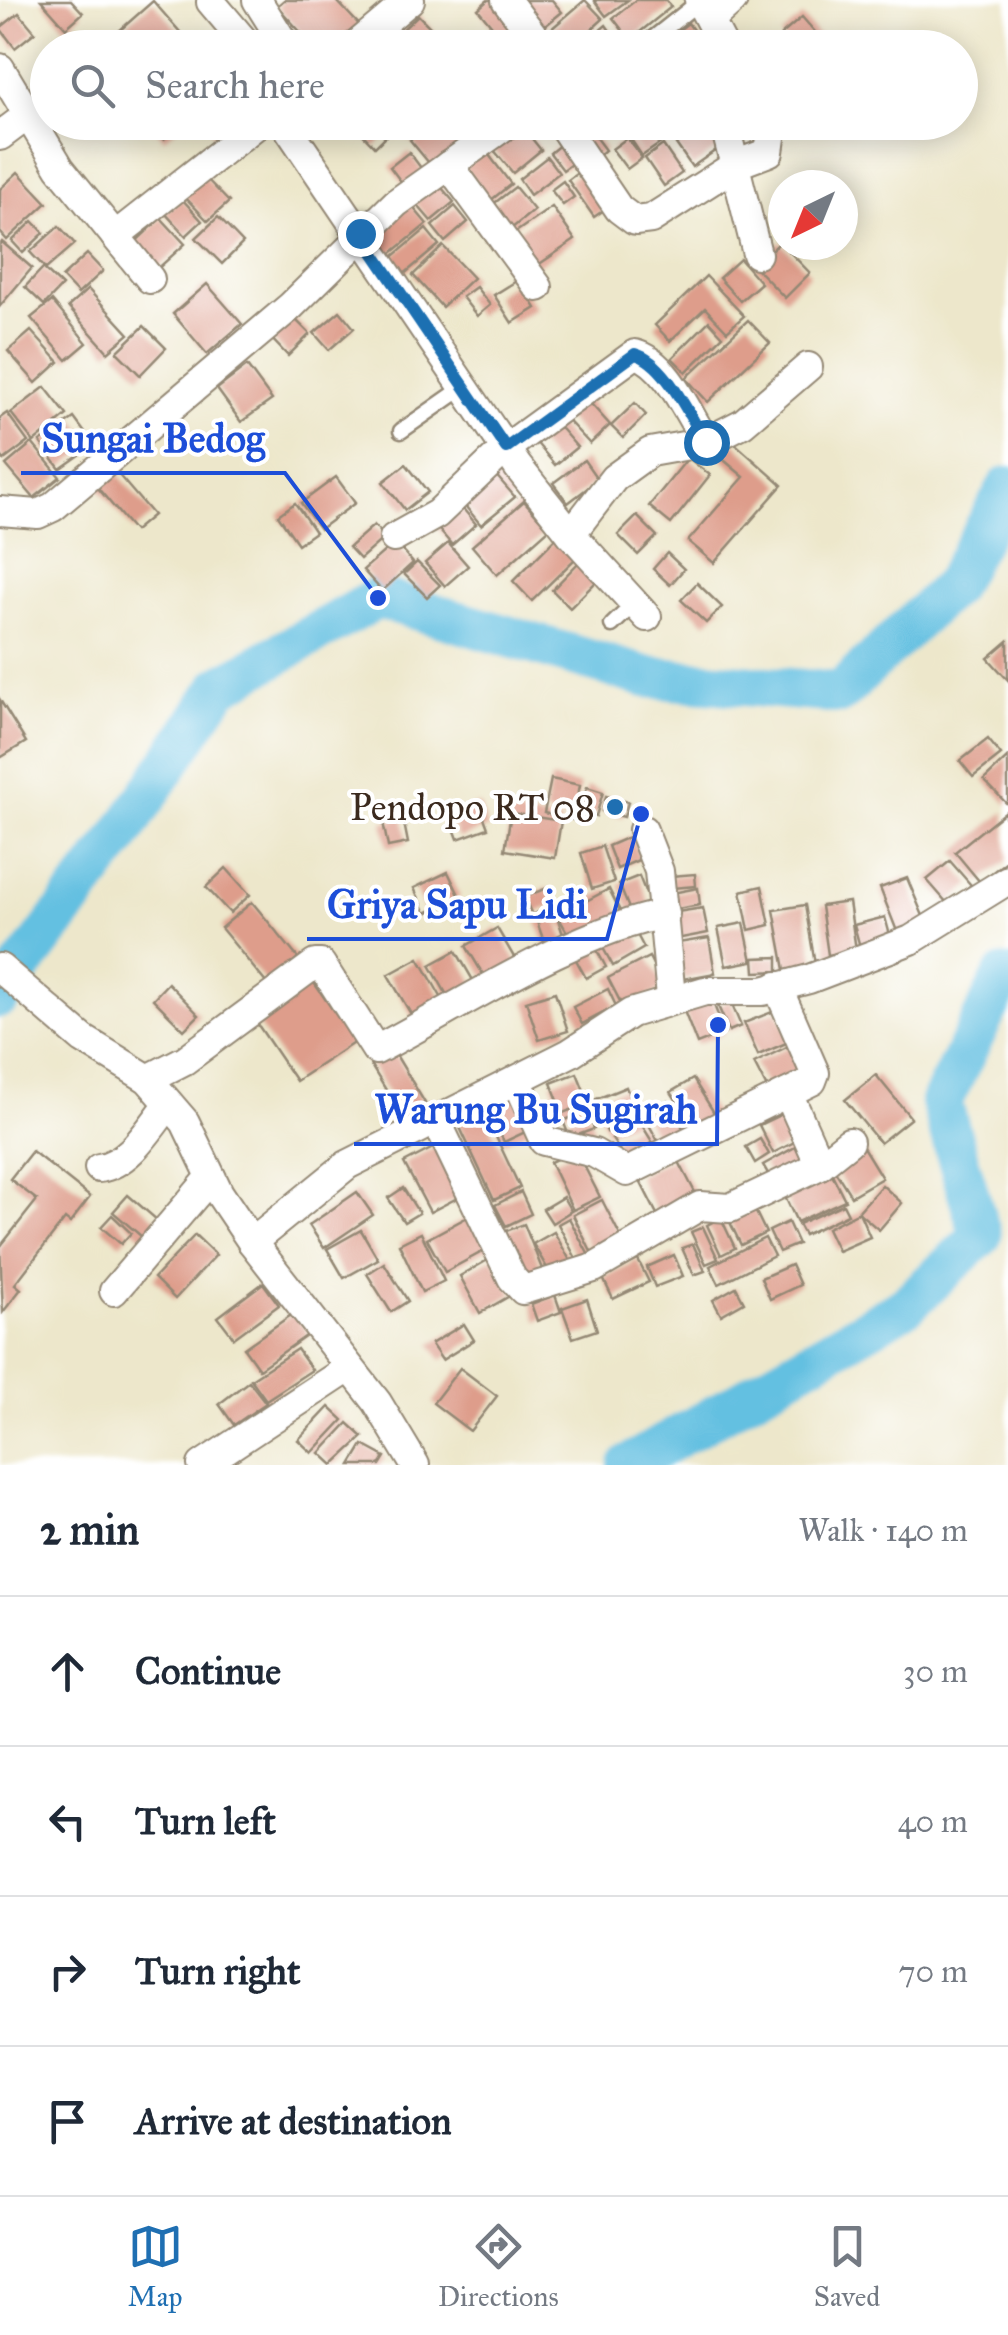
<!DOCTYPE html>
<html lang="en">
<head>
<meta charset="utf-8">
<style>
	:root { --surface:#fff; --page:#f6f6f7; --text:#1f2937; --muted:#747a83; --line:#e0e1e3; --accent:#1f6fb2 }
	body { margin:0; font-family:"IM FELL Great Primer",serif; background:var(--page); color:var(--text) }
	.compass { position:absolute; left:768px; top:170px; width:90px; height:90px; border-radius:50%; background:var(--surface); box-shadow:0 5px 25px #0003; rotate:223deg }
	.stop { position:absolute; width:30px; height:30px; margin:-22px; border:8px solid #1f6fb2; border-radius:50%; background:#fff }
	.stop.end { background:#1f6fb2; border-color:#fff; box-shadow:0 2px 10px #0008 }
	.list { margin:0; padding:0; list-style:none }
	h2 { display:flex; justify-content:space-between; align-items:center; height:130px; margin:0; padding:0 40px; font-size:42px }
	h2 small { font-size:32px; font-weight:400; color:var(--muted) }
	.list li { display:grid; grid-template-columns:65px 1fr auto; gap:30px; align-items:center; box-sizing:border-box; height:150px; padding:0 40px; border-top:2px solid var(--line) }
	.list b { display:block; font-size:38px; white-space:nowrap }
	.list em { font-size:32px; font-style:normal; color:var(--muted) }
	.icon { flex:none; width:55px; height:55px; fill:none; stroke:currentColor; stroke-width:2; stroke-linecap:round; stroke-linejoin:round }
	.map { position:relative; flex:none; width:1008px; height:1465px; overflow:hidden }
	.search { position:absolute; background:var(--surface); box-shadow:0 5px 25px #0003; left:30px; right:30px; top:30px; height:110px; display:flex; align-items:center; gap:25px; box-sizing:border-box; padding:0 35px; border-radius:55px; color:var(--muted); font-size:38px }
	.sheet { height:730px; background:var(--surface) }
	nav { display:flex; justify-content:space-around; align-items:center; box-sizing:border-box; height:140px; border-top:2px solid var(--line); background:var(--surface); font-size:28px; color:var(--muted) }
	nav a { display:grid; justify-items:center; gap:5px }
	nav .on { color:var(--accent) }
	.map>svg:first-child { display:block }
	.lines { fill:none; stroke-linecap:round; stroke-linejoin:round }
	.river { stroke:#63c0e1; stroke-width:42 }
	.building { fill:#de9d8b }
	.lane-casing { stroke:#948874; stroke-width:19 }
	.street-casing { stroke:#948874; stroke-width:32 }
	.lane { stroke:#fff; stroke-width:14 }
	.street { stroke:#fff; stroke-width:28 }
	.route { stroke:#1f6fb2; stroke-width:12 }
	.poi-dot { fill:#1f6fb2; stroke:#fff; stroke-width:4 }
	.labels { text-anchor:middle; dominant-baseline:central; stroke-width:8; stroke-linejoin:round; paint-order:stroke }
	.poi-label { font-size:38px; fill:#3b2a1e; stroke:#fff; text-anchor:end }
	.leader { fill:none; stroke:#1d4ed8; stroke-width:4 }
	.callout-dot { fill:#1d4ed8; stroke:#fff; stroke-width:4 }
	.callout-label { font-size:40px; text-anchor:middle; font-weight:bold; fill:#1d4ed8; stroke:#fff; stroke-width:8; stroke-linejoin:round; paint-order:stroke }
</style>
</head>
<body>
<div class="map">
<svg width="1008" height="1465" viewBox="0 0 1008 1465">
	<rect width="100%" height="100%" fill="#fff"/>
	<filter id="ink" filterUnits="userSpaceOnUse"><feTurbulence type="fractalNoise" baseFrequency=".01" numOctaves="2"/><feDisplacementMap in="SourceGraphic" scale="20" xChannelSelector="R" yChannelSelector="G"/><feConvolveMatrix kernelMatrix="1 2 1 2 8 2 1 2 1" color-interpolation-filters="sRGB"/></filter>
	<filter id="wash" filterUnits="userSpaceOnUse"><feTurbulence type="fractalNoise" baseFrequency=".0048" numOctaves="4" result="noise"/><feDisplacementMap in="SourceGraphic" scale="40" xChannelSelector="R" yChannelSelector="G"/><feGaussianBlur stdDeviation="2.25" result="paint"/><feColorMatrix in="noise" values="0 0 0 0 0 0 0 0 0 0 0 0 0 0 0 0 0 1.4 0 .05"/><feComposite in="paint" operator="in"/></filter>
	<g filter="url(#wash)">
		<rect width="100%" height="100%" fill="#ede7cb"/>
		<g class="lines">
			<!-- river -->
			<g class="river">
				<path d="M0 997 119 839 220 687 378 598 646 677 840 693 953 585 1008 487"/>
				<path d="M629 1465 907 1305 981 1236 941 1102 1004 976"/>
			</g>
		</g>
		<g id="blocks">
			<!-- building -->
			<g class="building">
				<path d="M41 0H71L83 13 66 28Z"/>
				<path d="M284 0H336L364 30 344 48H315L277 6Z"/>
				<path d="M488 0H496L521 30 505 42 478 9Z"/>
				<path d="M525 0H552L562 12 539 31 518 6Z"/>
				<path d="M585 0 603 19 571 48H553L543 36Z"/>
				<path d="M594 0H628L606 16Z"/>
				<path d="M636 0H666L671 7 630 40 613 18Z"/>
				<path d="M153 1 180 32 163 48H117L110 39Z"/>
				<path d="M19 13 35 32 15 48 0 28Z"/>
				<path d="M418 15 434 31 418 48H408L396 36Z"/>
				<path d="M802 17 829 48H792L781 35Z"/>
				<path d="M688 23 706 48H656Z"/>
				<path d="M606 25 622 48H579Z"/>
				<path d="M150 122H184L164 139Z"/>
				<path d="M204 122H247L221 144Z"/>
				<path d="M351 122H378L389 133 375 147Z"/>
				<path d="M432 122H451L467 143 434 169 410 140Z"/>
				<path d="M569 122H584L605 150 596 158Z"/>
				<path d="M647 122H691L642 156 628 135Z"/>
				<path d="M521 125 541 150 513 173 493 149Z"/>
				<path d="M703 125 719 148 692 167 676 144Z"/>
				<path d="M627 138 642 158 627 169 612 149Z"/>
				<path d="M567 139 581 157 563 170 550 153Z"/>
				<path d="M663 145 682 173 664 186 645 158Z"/>
				<path d="M486 151 511 184 490 201 464 168Z"/>
				<path d="M409 152 424 172 405 187 390 167Z"/>
				<path d="M547 157 559 173 530 195 519 179Z"/>
				<path d="M587 166 614 203 594 217 568 180Z"/>
				<path d="M18 172 47 203 7 240 0 232V189Z"/>
				<path d="M203 175 229 202 208 221 183 195Z"/>
				<path d="M436 181 454 202 431 221 413 200Z"/>
				<path d="M563 181 574 197 563 205 551 190Z"/>
				<path d="M515 187 534 210 511 229 492 205Z"/>
				<path d="M181 198 202 221 186 236 165 213Z"/>
				<path d="M406 199 427 224 388 256 367 231Z"/>
				<path d="M455 206 468 222 445 242 432 226Z"/>
				<path d="M552 207 575 240 532 269 510 236Z"/>
				<path d="M218 217 243 243 222 264 196 238Z"/>
				<path d="M161 218 185 244 153 273 130 247Z"/>
				<path d="M33 221 44 233 23 253 12 241Z"/>
				<path d="M59 226 75 244 46 269 30 252Z"/>
				<path d="M426 229 439 245 403 275 389 260Z"/>
				<path d="M2 242 32 268 0 306V245Z"/>
				<path d="M780 242 810 273 785 298 755 267Z"/>
				<path d="M443 246 473 278 442 307 413 275Z"/>
				<path d="M87 254 103 271 78 294 62 277Z"/>
				<path d="M740 259 761 283 740 301 719 278Z"/>
				<path d="M43 268 62 286 44 305 25 287Z"/>
				<path d="M706 276 744 316 727 331 705 308 670 341 655 325Z"/>
				<path d="M518 280 536 308 512 323 494 295Z"/>
				<path d="M207 284 242 324 207 354 173 314Z"/>
				<path d="M476 287 490 305 477 316 462 297Z"/>
				<path d="M88 289 129 334 108 352 68 307Z"/>
				<path d="M52 301 87 343 67 360 31 318Z"/>
				<path d="M340 311 354 328 329 350 314 333Z"/>
				<path d="M291 315 310 334 288 356 269 336Z"/>
				<path d="M748 320 770 343 708 402 686 378Z"/>
				<path d="M709 321 723 336 686 372 672 358Z"/>
				<path d="M144 326 166 348 140 375 117 352Z"/>
				<path d="M31 331 59 362 36 383 8 351Z"/>
				<path d="M247 366 272 400 241 422 217 389Z"/>
				<path d="M45 387 67 415 34 442 11 413Z"/>
				<path d="M582 394 610 425 590 444 561 413Z"/>
				<path d="M635 403 646 415 623 438 611 426Z"/>
				<path d="M7 413 28 442 4 460 0 454V418Z"/>
				<path d="M74 418 94 445 60 469 40 442Z"/>
				<path d="M556 423 577 447 555 465 535 441Z"/>
				<path d="M731 440 782 485 714 563 688 541 744 477 718 455Z"/>
				<path d="M32 443 60 477 34 498 6 465Z"/>
				<path d="M688 458 710 475 671 524 649 506Z"/>
				<path d="M584 460 598 480 568 503 553 483Z"/>
				<path d="M406 464 428 492 405 510 383 482Z"/>
				<path d="M111 466 153 515 134 531 92 481Z"/>
				<path d="M494 473 515 497 481 525 461 501Z"/>
				<path d="M336 477 355 503 320 529 301 503Z"/>
				<path d="M524 501 549 529 497 575 472 546Z"/>
				<path d="M295 503 315 532 298 544 278 515Z"/>
				<path d="M458 503 476 524 452 545 434 524Z"/>
				<path d="M637 516 657 536 638 555 618 535Z"/>
				<path d="M374 525 385 537 360 559 349 547Z"/>
				<path d="M557 537 577 557 532 601 513 581Z"/>
				<path d="M395 542 413 563 382 591 363 570Z"/>
				<path d="M448 543 468 566 445 586 425 563Z"/>
				<path d="M667 553 684 569 670 585 653 569Z"/>
				<path d="M583 558 601 577 570 608 552 590Z"/>
				<path d="M417 562 440 585 427 597 404 574Z"/>
				<path d="M697 583 722 607 706 623 681 600Z"/>
				<path d="M1008 641V680L988 658Z"/>
				<path d="M0 700 26 742 0 758Z"/>
				<path d="M988 739 1001 755 973 777 960 761Z"/>
				<path d="M1008 757V805L984 780Z"/>
				<path d="M551 779 580 785 573 820 544 813Z"/>
				<path d="M587 787 603 792 596 816 580 810Z"/>
				<path d="M606 796 628 802 624 817 602 811Z"/>
				<path d="M479 804 488 828 458 839 449 815Z"/>
				<path d="M1005 812 1008 860 980 882 955 852Z"/>
				<path d="M511 813 561 821 555 858 505 850Z"/>
				<path d="M403 818 408 843 388 847 383 822Z"/>
				<path d="M631 836 641 859 617 869 608 846Z"/>
				<path d="M602 846 614 882 592 889 581 853Z"/>
				<path d="M950 861 971 885 948 904 927 880Z"/>
				<path d="M226 868 250 895 230 913 206 887Z"/>
				<path d="M448 872 460 897 426 913 414 888Z"/>
				<path d="M695 874 696 886 672 888 671 876Z"/>
				<path d="M639 876 650 904 630 911 619 884Z"/>
				<path d="M907 878 926 923 898 934 880 888Z"/>
				<path d="M762 886 770 925 749 930 741 891Z"/>
				<path d="M547 888 554 905 532 915 524 897Z"/>
				<path d="M698 888 700 905 671 910 667 894Z"/>
				<path d="M609 889 622 915 572 941 558 916Z"/>
				<path d="M252 902 298 958 267 984 221 928Z"/>
				<path d="M849 902 856 950 828 955 821 906Z"/>
				<path d="M805 905 816 970 786 975 774 910Z"/>
				<path d="M703 908 708 933 676 939 671 913Z"/>
				<path d="M556 913 567 947 548 953 536 919Z"/>
				<path d="M885 917 891 939 860 947 854 925Z"/>
				<path d="M744 923 752 961 726 966 718 928Z"/>
				<path d="M497 928 518 964 487 981 466 946Z"/>
				<path d="M634 929 644 948 613 966 602 946Z"/>
				<path d="M709 938 715 973 683 979 678 943Z"/>
				<path d="M594 945 606 967 586 978 574 956Z"/>
				<path d="M456 951 477 987 451 1002 430 965Z"/>
				<path d="M649 957 665 988 624 1009 608 978Z"/>
				<path d="M778 957V971L755 972 754 958Z"/>
				<path d="M419 958 445 1004 415 1021 388 975Z"/>
				<path d="M312 980 355 1042 296 1081 254 1019Z"/>
				<path d="M168 983 199 1015 184 1030 153 999Z"/>
				<path d="M608 989 616 1006 582 1024 573 1007Z"/>
				<path d="M555 992 568 1031 539 1040 526 1001Z"/>
				<path d="M712 1000 725 1033 697 1044 684 1011Z"/>
				<path d="M730 1000 741 1026 729 1031 718 1006Z"/>
				<path d="M777 1010 791 1041 758 1055 744 1023Z"/>
				<path d="M791 1045 806 1074 769 1092 754 1063Z"/>
				<path d="M393 1050 425 1103 402 1116 370 1064Z"/>
				<path d="M577 1073 589 1103 563 1113 551 1083Z"/>
				<path d="M876 1075 911 1118 880 1143 845 1100Z"/>
				<path d="M693 1079 718 1119 697 1133 671 1092Z"/>
				<path d="M516 1086 536 1127 504 1142 484 1100Z"/>
				<path d="M626 1087 639 1119 607 1132 594 1100Z"/>
				<path d="M668 1101 688 1137 663 1150 643 1114Z"/>
				<path d="M483 1109 520 1188 494 1200 457 1121Z"/>
				<path d="M587 1111 594 1129 570 1138 563 1121Z"/>
				<path d="M788 1111 802 1138 773 1153 759 1125Z"/>
				<path d="M640 1122 658 1151 631 1168 612 1139Z"/>
				<path d="M760 1139 769 1154 755 1163 746 1147Z"/>
				<path d="M799 1145 810 1164 774 1184 763 1165Z"/>
				<path d="M437 1146 463 1195 430 1212 404 1163Z"/>
				<path d="M863 1147 882 1178 851 1196 832 1166Z"/>
				<path d="M576 1150 600 1197 573 1210 550 1162Z"/>
				<path d="M32 1151 90 1197 70 1223 65 1219 15 1284 21 1289 3 1312 0 1247 37 1200 10 1179Z"/>
				<path d="M676 1156 700 1202 661 1222 637 1175Z"/>
				<path d="M828 1166 845 1200 797 1222 781 1188Z"/>
				<path d="M882 1185 902 1203 879 1230 858 1212Z"/>
				<path d="M403 1188 419 1213 404 1222 388 1198Z"/>
				<path d="M357 1192 373 1215 324 1248 309 1225Z"/>
				<path d="M521 1192 531 1214 506 1226 495 1205Z"/>
				<path d="M128 1195 164 1226 149 1243 113 1212Z"/>
				<path d="M563 1197 571 1211 552 1223 543 1209Z"/>
				<path d="M602 1200 627 1249 597 1264 573 1215Z"/>
				<path d="M752 1204 766 1233 741 1245 727 1216Z"/>
				<path d="M843 1204 848 1214 804 1235 798 1224Z"/>
				<path d="M859 1212 870 1237 838 1251 827 1228Z"/>
				<path d="M475 1213 493 1246 445 1272 427 1239Z"/>
				<path d="M112 1215 131 1233 121 1244 101 1227Z"/>
				<path d="M569 1218 594 1265 582 1270 558 1224Z"/>
				<path d="M721 1218 735 1248 721 1255 707 1225Z"/>
				<path d="M788 1222 798 1244 779 1252 769 1231Z"/>
				<path d="M524 1224 546 1279 522 1288 501 1233Z"/>
				<path d="M703 1227 718 1259 706 1264 691 1232Z"/>
				<path d="M361 1230 378 1259 344 1278 327 1249Z"/>
				<path d="M554 1232 572 1264 551 1275 533 1244Z"/>
				<path d="M421 1233 444 1281 422 1292 399 1244Z"/>
				<path d="M195 1235 216 1255 175 1299 154 1278Z"/>
				<path d="M765 1238 774 1256 719 1284 710 1266Z"/>
				<path d="M693 1244 705 1271 694 1275 682 1248Z"/>
				<path d="M674 1255 683 1276 655 1287 647 1267Z"/>
				<path d="M493 1257 513 1294 480 1313 460 1276Z"/>
				<path d="M638 1260 649 1282 613 1299 603 1278Z"/>
				<path d="M384 1263 408 1301 391 1312 367 1274Z"/>
				<path d="M791 1265 800 1285 770 1299 761 1278Z"/>
				<path d="M263 1283 279 1305 234 1338 218 1317Z"/>
				<path d="M736 1287 744 1302 721 1315 713 1300Z"/>
				<path d="M555 1295 561 1312 537 1321 531 1304Z"/>
				<path d="M587 1299 597 1330 573 1338 562 1308Z"/>
				<path d="M294 1313 309 1334 259 1369 244 1348Z"/>
				<path d="M464 1324 474 1340 442 1360 431 1344Z"/>
				<path d="M297 1349 312 1370 266 1400 251 1379Z"/>
				<path d="M460 1368 497 1396 470 1431 433 1403Z"/>
				<path d="M249 1381 266 1403 234 1425 219 1404Z"/>
				<path d="M329 1407 343 1420 312 1453 298 1440Z"/>
				<path d="M348 1423 363 1437 333 1465 320 1453Z"/>
				<path d="M363 1445 385 1457 380 1465H351Z"/>
			</g>
		</g>
	</g>
	<g filter="url(#ink)">
		<use href="#blocks" fill-opacity="0" stroke="#948874" stroke-width="2.5"/>
		<g class="lines">
			<defs>
				<g id="lane">
					<path d="M641 48 700 1"/>
					<path d="M401 431 464 387"/>
					<path d="M612 625 635 603"/>
				</g>
				<g id="street">
					<path d="M257 0 287 48"/>
					<path d="M506 0 543 48"/>
					<path d="M699 0 724 48"/>
					<path d="M211 2 250 48"/>
					<path d="M712 19 733 0"/>
					<path d="M353 48 410 0"/>
					<path d="M0 68 60 168 150 279"/>
					<path d="M284 122 518 467 571 534 614 478 650 452 706 442 743 423 808 367"/>
					<path d="M560 122 619 209 635 221 651 219 737 164 769 152 771 138 764 122"/>
					<path d="M724 122 757 254"/>
					<path d="M0 136 28 115"/>
					<path d="M449 165 538 287"/>
					<path d="M115 236 260 122"/>
					<path d="M0 511 38 514 53 507 291 306 396 203 510 122"/>
					<path d="M571 534 647 617"/>
					<path d="M394 538 437 514 506 448 635 354C667 362 689 416 706 442"/>
					<path d="M643 830 659 871 671 997"/>
					<path d="M0 968 83 1039 148 1079 185 1122 219 1193 252 1242 377 1402 415 1465"/>
					<path d="M148 1079 185 1060 315 964H321L376 1050C460 1006 574 931 665 914"/>
					<path d="M517 1080 544 1141 594 1153 627 1172 812 1081 815 1073 777 986"/>
					<path d="M788 1093 820 1165"/>
					<path d="M435 1118 512 1278 523 1290 594 1268 700 1206 730 1208 820 1165 849 1142"/>
					<path d="M99 1168C130 1164 150 1127 169 1104"/>
					<path d="M252 1242 347 1165 570 1053 631 1013 705 991H763L809 979 911 940 1008 880"/>
					<path d="M114 1291 211 1177"/>
					<path d="M202 1465 349 1368"/>
				</g>
			</defs>
			<!-- lane casing -->
			<use href="#lane" class="lane-casing"/>
			<!-- street casing -->
			<use href="#street" class="street-casing"/>
			<!-- lane -->
			<use href="#lane" class="lane"/>
			<!-- street -->
			<use href="#street" class="street"/>
		</g>
	</g>
	<g class="lines" filter="url(#ink)">
		<!-- route -->
		<path class="route" d="M360 233 506 448 635 354C666 362 689 416 706 442"/>
	</g>
	<!-- markers -->
	<circle class="poi-dot" cx="615" cy="807" r="10"/>
	<g class="labels">
		<!-- poi labels -->
		<g class="poi-label">
			<text x="595" y="807">Pendopo RT 08</text>
		</g>
	</g>
	<!-- callouts -->
	<path class="leader" d="M378 598L285 473H21M641 814L607 939H307M718 1025L717 1144H354"/>
	<g class="callout-dot">
		<circle cx="378" cy="598" r="10"/>
		<circle cx="641" cy="814" r="10"/>
		<circle cx="718" cy="1025" r="10"/>
	</g>
	<g class="callout-label">
		<text x="153" y="452">Sungai Bedog</text>
		<text x="457" y="918">Griya Sapu Lidi</text>
		<text x="536" y="1123">Warung Bu Sugirah</text>
	</g>
</svg>
<svg class="compass" viewBox="-18 -18 36 36"><path d="M0-13l5 13h-10z" fill="#e53935"/><path d="M0 13l5-13h-10z" fill="#747a83"/></svg>
<div class="stop" style="left:706px;top:442px"></div>
<div class="stop end" style="left:360px;top:233px"></div>
<div class="search"><svg class="icon" aria-label="search" viewBox="0 0 24 24"><circle cx="10" cy="10" r="6"/><path d="M15 15l6 6"/></svg>Search here</div>
</div>
<section class="sheet">
<h2>2 min<small>Walk · 140 m</small></h2>
<ul class="list">
<li><svg class="icon" aria-label="ahead" viewBox="0 0 24 24"><path d="M12 20V5M6 11l6-6 6 6"/></svg><div><b>Continue</b></div><em>30 m</em></li>
<li><svg class="icon" aria-label="left" viewBox="0 0 24 24"><path d="M17 20v-9H6M10 6l-5 5 5 5"/></svg><div><b>Turn left</b></div><em>40 m</em></li>
<li><svg class="icon" aria-label="right" viewBox="0 0 24 24"><path d="M7 20v-9h11M14 6l5 5-5 5"/></svg><div><b>Turn right</b></div><em>70 m</em></li>
<li><svg class="icon" aria-label="arrive" viewBox="0 0 24 24"><path d="M6 21V4h12l-3 4 3 4H6"/></svg><div><b>Arrive at destination</b></div></li>
</ul>
</section>
<nav>
<a class="on"><svg class="icon" aria-label="map" viewBox="0 0 24 24"><path d="M3 6l6-2 6 2 6-2v14l-6 2-6-2-6 2zM9 4v14M15 6v14"/></svg>Map</a>
<a><svg class="icon" aria-label="directions" viewBox="0 0 24 24"><path d="M12 3l9 9-9 9-9-9zM9 14v-3h6M13 9l2 2-2 2"/></svg>Directions</a>
<a><svg class="icon" aria-label="saved" viewBox="0 0 24 24"><path d="M7 4h10v16l-5-4-5 4z"/></svg>Saved</a>
</nav>
</body>
</html>
